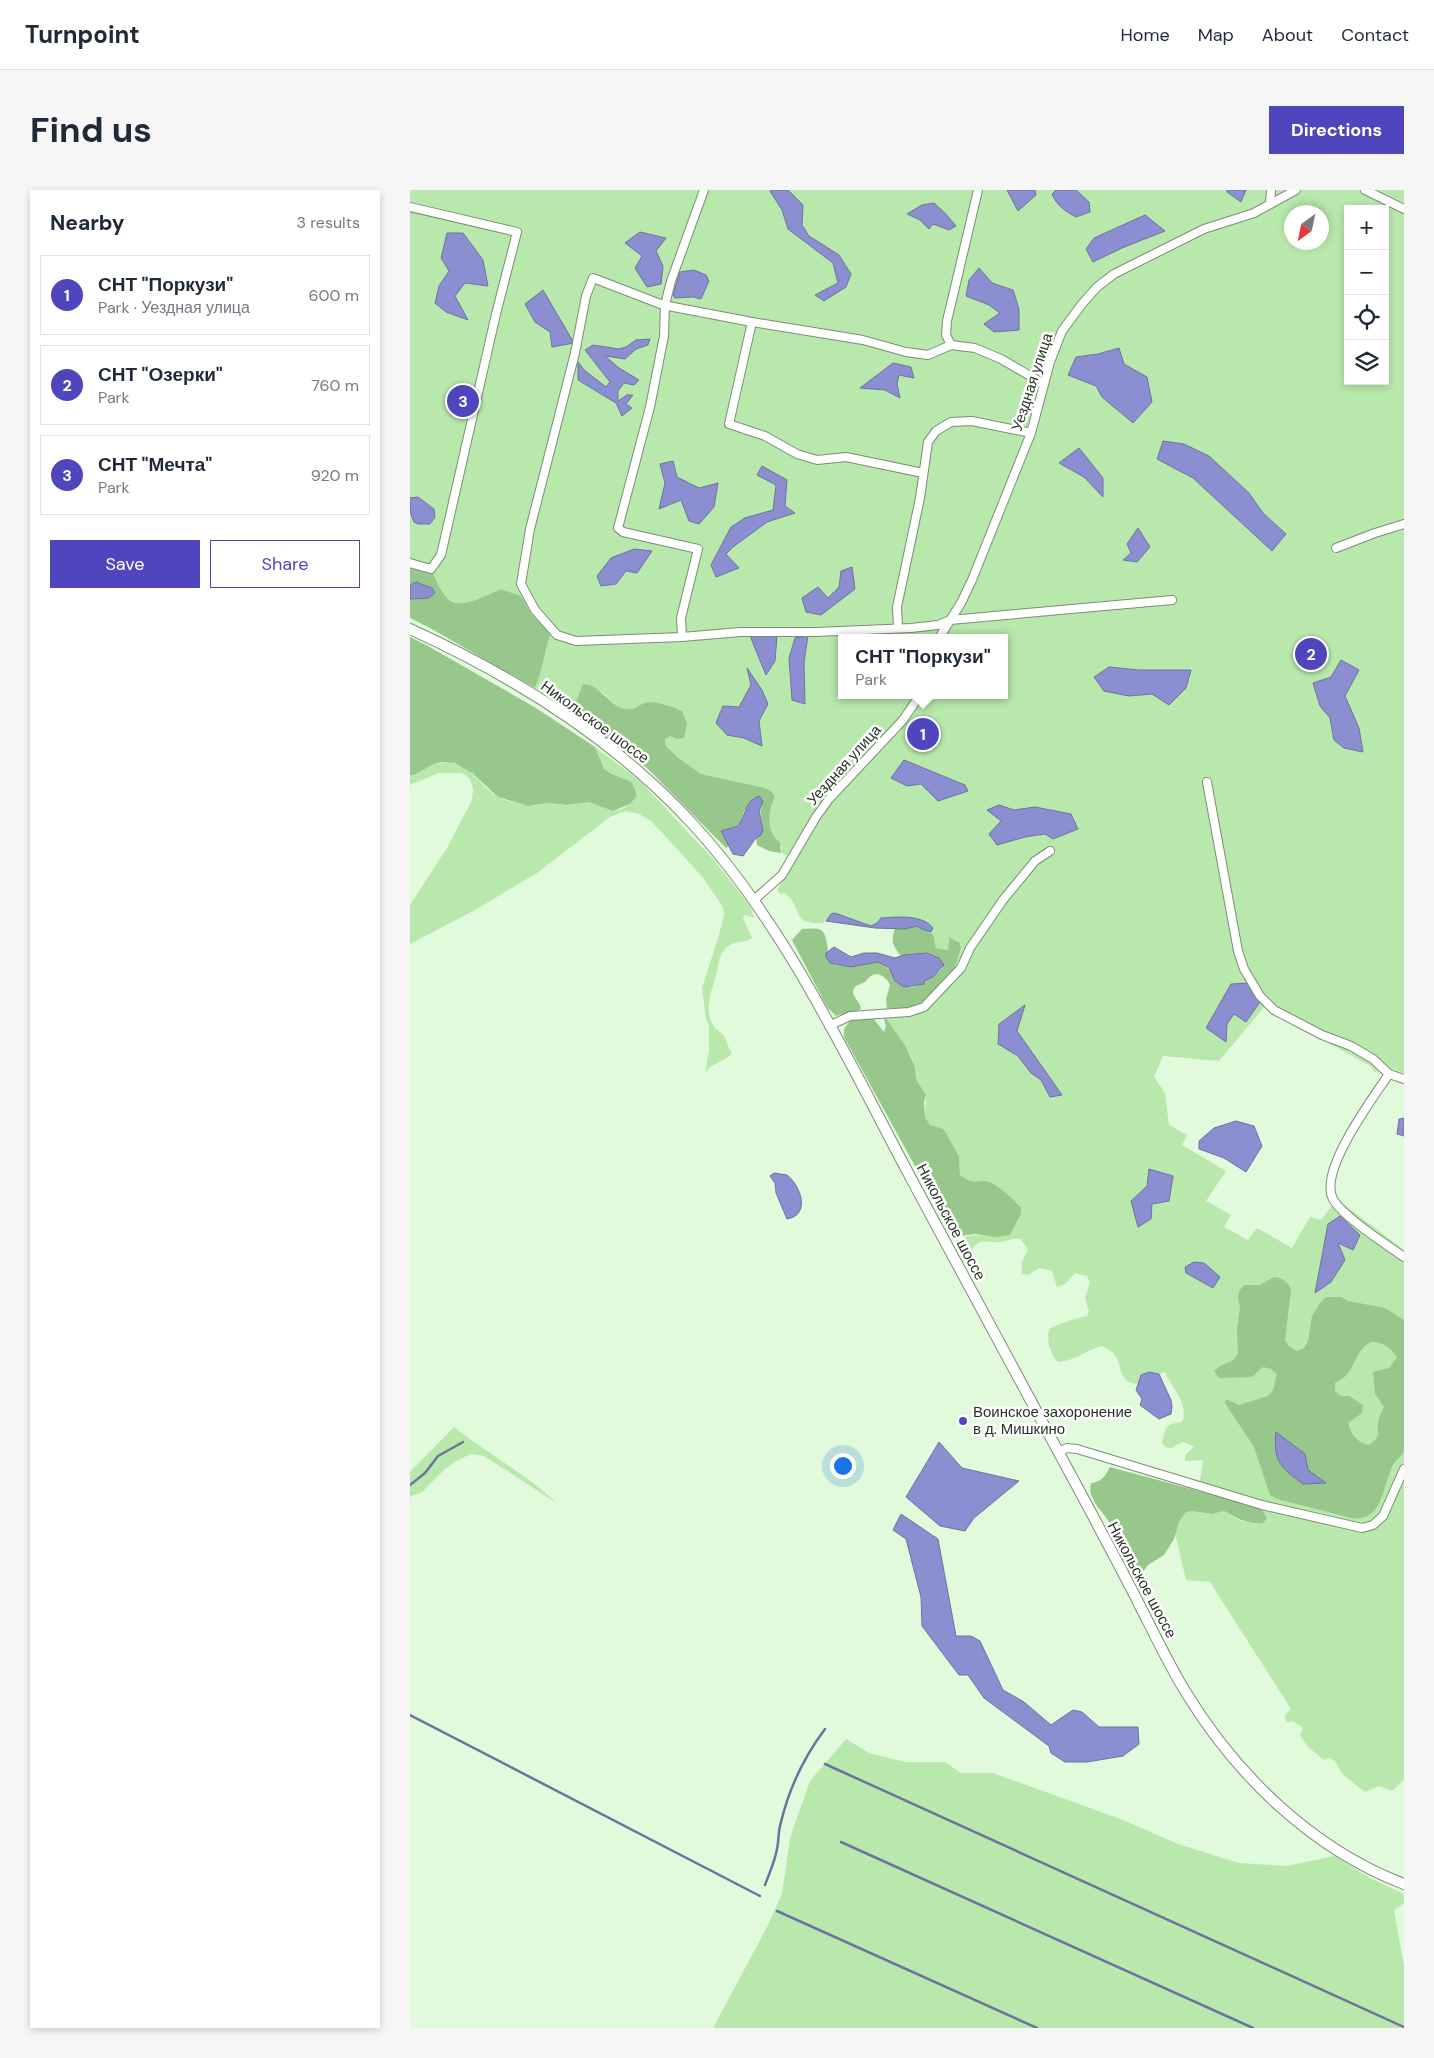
<!DOCTYPE html>
<html lang="en">
<head>
<meta charset="utf-8">
<style>
	:root { --surface:#fff; --page:#f6f6f7; --text:#1f2937; --muted:#747a83; --line:#e0e1e3; --accent:#4f46bd }
	body { margin:0; font-family:"DM Sans",sans-serif; background:var(--page); color:var(--text) }
	.controls { position:absolute; right:15px; top:15px; display:grid; overflow:hidden; border-radius:0px; box-shadow:0 2px 8px #0003 }
	.controls button { width:45px; height:45px; display:grid; place-items:center; padding:0; border:0; border-bottom:1px solid var(--line); background:var(--surface); color:var(--text); font:25px sans-serif }
	.compass { position:absolute; left:874px; top:15px; width:45px; height:45px; border-radius:50%; background:var(--surface); box-shadow:0 2px 8px #0003; rotate:213deg }
	.you { position:absolute; left:432px; top:1275px; width:18px; height:18px; margin:-12px; border:4px solid #fff; border-radius:50%; background:#1a73e8; box-shadow:0 0 0 8px #1a73e833 }
	.badge { display:grid; place-items:center; width:32px; height:32px; border-radius:50%; background:var(--accent); color:#fff; font-size:16px; font-weight:700 }
	.pin { position:absolute; translate:-50% -50%; border:2px solid #fff; box-shadow:0 1px 5px #0006 }
	.popup { position:absolute; left:428px; top:444px; width:170px; height:65px; box-sizing:border-box; display:grid; place-content:center; border-radius:0px; background:var(--surface); filter:drop-shadow(0 1px 4px #0005); font-size:16px; white-space:nowrap; color:var(--muted) }
	.popup b { font-size:19px; color:var(--text) }
	.popup::after { content:''; position:absolute; left:50%; top:100%; margin-left:-10px; border:10px solid transparent; border-top-color:var(--surface) }
	.list { margin:0; padding:0; list-style:none }
	h2 { display:flex; justify-content:space-between; align-items:center; height:65px; margin:0; padding:0 20px; font-size:21px }
	h2 small { font-size:16px; font-weight:400; color:var(--muted) }
	.list li { display:grid; grid-template-columns:32px 1fr auto; gap:15px; align-items:center; box-sizing:border-box; height:80px; margin:0 10px 10px; padding:0 10px; border:1px solid var(--line); border-radius:0px }
	.list b { display:block; font-size:19px; white-space:nowrap }
	.list p { margin:0; font-size:16px; white-space:nowrap; color:var(--muted) }
	.list em { font-size:16px; font-style:normal; color:var(--muted) }
	.actions { display:flex; gap:10px; padding:15px 20px }
	.actions a { flex:1; padding:11px 0; border:1px solid var(--accent); border-radius:0px; text-align:center; font-size:18px; color:var(--accent) }
	.actions .main { background:var(--accent); color:#fff }
	.icon { flex:none; width:28px; height:28px; fill:none; stroke:currentColor; stroke-width:2; stroke-linecap:round; stroke-linejoin:round }
	.map { position:relative; flex:none; width:994px; height:1838px; overflow:hidden; border-radius:0px }
	header { display:flex; align-items:center; gap:30px; box-sizing:border-box; height:70px; padding:0 25px; background:var(--surface); border-bottom:1px solid var(--line) }
	header strong { font-size:24px }
	nav { display:flex; gap:28px; margin-inline-start:auto; font-size:18px }
	.intro { display:flex; align-items:center; justify-content:space-between; box-sizing:border-box; height:120px; padding:0 30px }
	h1 { margin:0; font-size:35px }
	.button { padding:12px 22px; border-radius:0px; background:var(--accent); color:#fff; font-size:18px; font-weight:700 }
	main { display:flex; gap:30px; padding:0 30px }
	aside { flex:1; background:var(--surface); border-radius:0px; box-shadow:0 2px 8px #0003 }
	.map>svg:first-child { display:block }
	.green { fill:#b8e8ac; fill-rule:evenodd }
	.forest { fill:#97c78a; fill-rule:evenodd }
	.water { fill:#8b8fd1; stroke:#6e739e }
	.lines { fill:none; stroke-linecap:round; stroke-linejoin:round }
	.stream { stroke:#6e739e; stroke-width:2.5 }
	.minor-casing { stroke:#798f73; stroke-width:10 }
	.secondary-casing { stroke:#798f73; stroke-width:12 }
	.minor { stroke:#fff; stroke-width:8 }
	.secondary { stroke:#fff; stroke-width:10 }
	.poi-dot { fill:#4f46bd; stroke:#fff; stroke-width:2 }
	.labels { text-anchor:middle; dominant-baseline:central; stroke-width:5; stroke-linejoin:round; paint-order:stroke }
	.street-label { font-size:15px; fill:#293227; stroke:#fff }
	.poi-label { font-size:15px; fill:#293227; stroke:#fff; text-anchor:start }
</style>
</head>
<body>
<header>
<strong>Turnpoint</strong>
<nav><a>Home</a><a>Map</a><a>About</a><a>Contact</a></nav>
</header>
<div class="intro"><h1>Find us</h1><a class="button">Directions</a></div>
<main>
<aside>
<h2>Nearby<small>3 results</small></h2>
<ul class="list">
<li><span class="badge">1</span><div><b>СНТ &quot;Поркузи&quot;</b><p>Park · Уездная улица</p></div><em>600 m</em></li>
<li><span class="badge">2</span><div><b>СНТ &quot;Озерки&quot;</b><p>Park</p></div><em>760 m</em></li>
<li><span class="badge">3</span><div><b>СНТ &quot;Мечта&quot;</b><p>Park</p></div><em>920 m</em></li>
</ul>
<div class="actions"><a class="main">Save</a><a>Share</a></div>
</aside>
<div class="map">
<svg width="994" height="1838" viewBox="0 0 994 1838">
	<rect width="100%" height="100%" fill="#e1fadb"/>
	<!-- green -->
	<g class="green">
		<path d="M0 0H994V883L981 879 964 882 962 877 854 817 809 871 753 866 744 887 755 903 759 935 777 945 772 955 816 981 796 1011 821 1025 814 1037 838 1050 847 1038 882 1058 900 1027 911 1030 927 1009 994 1060V1590L982 1601 969 1596 955 1602 932 1584 925 1571 920 1568 914 1570 898 1557 890 1545 893 1538 883 1531 876 1532 875 1525 881 1519 800 1392 776 1390 765 1343 769 1332 776 1322 782 1321 802 1324 814 1321 833 1332 847 1334 851 1318 777 1297 779 1288 790 1291 793 1270 775 1271V1265L784 1257 773 1252 761 1258 755 1257 752 1252C757 1236 754 1235 772 1232 780 1215 761 1197 755 1182L749 1184 739 1182 732 1185 727 1194C707 1193 713 1172 703 1163 700 1160 695 1158 692 1156 677 1160 664 1171 648 1172L644 1168 639 1156 638 1144 640 1138 664 1129 677 1126 679 1121 675 1109 680 1092 677 1086 665 1083 655 1094 647 1097 642 1081 630 1078 618 1085 612 1084V1072L618 1060 611 1049C603 1048 599 1050 591 1052 578 1054 571 1046 561 1060L553 1047C569 1043 584 1047 600 1045L611 1024 607 1013 596 1005 593 1000 577 991 561 992 550 985 549 966 537 945 520 935 515 927 516 905 506 889 505 877 500 864 476 828 477 818C483 819 494 820 500 818 521 810 550 777 551 755L547 751 539 747 538 760 526 758 521 742 523 738 516 732 493 727 461 736 425 723 421 724 413 733C379 735 394 716 374 703L370 704 367 700 386 669 371 663 372 657C358 643 356 625 365 607L361 601 355 598 291 584 266 567 256 556 255 549 261 546 272 521C261 515 247 511 235 514 227 516 221 521 212 518 202 515 197 504 188 499 183 497 177 496 173 495L166 511 152 502 138 504 140 508 125 498C133 480 134 462 141 443L122 425 111 406 91 399C79 404 51 420 39 410 32 404 27 392 23 383L0 378ZM938 19H975V191H938ZM882 22H912V52H882ZM432 448H594V505H432Z"/>
		<path d="M185 557 230 591 304 670 341 718 344 728 335 725 333 728 342 748C335 754 324 749 314 760 308 767 309 777 306 785 301 802 293 822 305 838 308 841 312 843 314 846 317 851 318 858 322 863 315 873 299 872 295 885L299 859V836L296 828 292 798 309 745 314 725 313 717 293 688 269 661 241 631 229 624 216 621 200 627 127 683 65 720 0 754V715L37 658 62 610 63 599 60 589 52 583H29L0 595V585H4C17 577 30 569 46 574 66 580 75 604 95 610 101 611 115 616 120 616 128 616 135 613 142 613 147 613 152 616 157 615 166 615 175 609 184 612 192 615 199 622 209 620 217 618 225 611 226 602L219 591 202 584 194 579Z"/>
		<path d="M44 1237C78 1264 116 1284 148 1314L74 1266 61 1264 46 1271 35 1279 12 1302 0 1307V1282Z"/>
		<path d="M436 1549 459 1563 495 1572H535L551 1583H583L713 1630 768 1654 829 1673 877 1676 924 1666 960 1688 994 1704V1713L984 1720 994 1776V1838H303L356 1739 372 1704 380 1648 400 1591Z"/>
	</g>
	<!-- forest -->
	<g class="forest">
		<path d="M0 378 23 383C27 392 32 404 39 410 51 420 79 404 91 399L111 406 122 425 141 443C134 462 133 480 125 498L20 438 0 428V409L12 408 22 398 6 392 0 395Z"/>
		<path d="M0 447 18 456 126 518 185 557 194 579 202 584 219 591 222 593 226 602V607L220 614 203 621 179 612 157 615 140 613 118 616 88 607 62 583 45 573 32 572 24 574 4 585H0Z"/>
		<path d="M173 494C190 494 197 513 212 518 225 522 228 514 238 512 247 511 265 517 272 521L277 534 274 548 266 549 261 546 255 549 256 556 267 567 291 584 355 598 361 601 365 607C358 620 356 643 370 652L371 663 359 661 347 655 346 648 351 645C352 636 348 625 352 617L344 607 334 621 331 632 327 636 311 641 320 655 316 658 237 578 140 508 138 504 139 500 144 499 152 502 166 511Z"/>
		<path d="M507 736 523 744 526 758 538 760 539 747 550 753 551 758 545 777 512 814 500 818H477L476 809 480 795C477 788 469 781 461 786 459 787 457 790 455 792 451 794 444 795 443 801 442 807 451 812 451 819 444 823 433 823 426 826L417 817 382 750 392 739C414 737 415 739 418 760L416 763 425 775 468 772 481 781 487 793 501 797 513 794 514 791 523 787 533 778 526 766 517 763 491 766C482 755 481 751 485 738L495 739Z"/>
		<path d="M455 827 463 828 474 842 476 836 474 830 476 828 496 857 505 877 506 889 516 905 514 912 515 927 520 935 533 939 537 945 549 966 550 985C563 994 562 991 576 991 584 991 606 1011 611 1018V1024L600 1045 586 1047 566 1044 547 1046 539 1038 434 847V839L440 831Z"/>
		<path d="M864 1087C873 1088 877 1091 881 1099L875 1151 880 1157 887 1161 894 1158 898 1151 902 1126 910 1113 916 1107H931L938 1111 975 1118 994 1130V1262C990 1267 984 1272 982 1277 972 1298 973 1332 941 1328L867 1309 860 1305 844 1257 815 1213 816 1209 829 1215 858 1206 863 1200 867 1184 861 1179 853 1177 842 1187 809 1188 804 1181 810 1176 824 1170 828 1163 827 1139 830 1116 828 1109 829 1101 834 1095H850ZM961 1152C972 1151 981 1158 987 1167L979 1178 963 1182 965 1204 974 1217C972 1221 970 1225 969 1229 965 1242 974 1245 959 1255 947 1252 941 1245 938 1233L952 1223 953 1215 939 1206H931L925 1201V1193C946 1185 943 1160 961 1152Z"/>
		<path d="M700 1277 851 1318 857 1328 853 1333C836 1335 828 1328 814 1321L802 1324 782 1321 776 1322 769 1332 764 1349 754 1365 738 1375 730 1385 724 1386C708 1371 709 1350 699 1332 694 1323 687 1318 683 1309 680 1304 680 1299 681 1293 692 1292 695 1286 700 1277Z"/>
	</g>
	<!-- water -->
	<g class="water">
		<path d="M362 0H378L393 15 392 35 399 46 429 65 441 84 436 97 414 111 405 105 428 93 423 73 378 39 372 20 360 1Z"/>
		<path d="M597 0H625L626 5 608 21Z"/>
		<path d="M646 0H666L679 12 680 22 666 27C655 21 647 16 642 4Z"/>
		<path d="M817 0H836L831 12 817 2Z"/>
		<path d="M524 13 535 23 546 36 539 40 523 34 519 39 510 30 497 24 512 15Z"/>
		<path d="M735 25 755 41 712 58 683 72 676 59 684 48Z"/>
		<path d="M230 42 256 48 246 61 253 76 251 94 237 97 225 78 232 66 215 53Z"/>
		<path d="M37 43H53L73 70 78 96 55 93 45 106 58 130 36 122 25 113 29 96 39 81 31 68Z"/>
		<path d="M569 78 582 93 603 100 609 119V140L584 142 574 134 590 123 579 115 556 106 559 90Z"/>
		<path d="M284 80 296 85 299 91 291 109 283 107 265 108 263 104 270 82Z"/>
		<path d="M133 100 164 153 142 157 140 142 125 132 115 114Z"/>
		<path d="M240 149 238 155 226 159 215 169 195 166 209 178 229 190 224 195 214 193 208 201V211L217 205H223L216 214 222 218 212 226 206 213 168 190V172L174 180 196 197 200 192 175 160 183 155 209 159 216 157 226 150Z"/>
		<path d="M709 158 714 174 737 187 742 212 723 233 692 207 686 196 658 185 666 167 688 164Z"/>
		<path d="M483 173 501 177 504 188 489 185 487 194 490 208 475 200 450 198Z"/>
		<path d="M753 251 774 254 799 266 839 303 853 323 876 344 862 361 783 288 747 269Z"/>
		<path d="M669 258 693 288V307L674 287 649 273Z"/>
		<path d="M263 271 267 287 289 298 308 293 304 317 289 334 279 331 271 310 249 319 255 293 250 274Z"/>
		<path d="M352 276 377 290 375 316 385 323 357 332 323 357 316 364 329 378 306 387 301 375 321 337 335 328 363 320 366 295 347 285Z"/>
		<path d="M8 307 24 319 25 327 20 334H8L4 332 0 322V308Z"/>
		<path d="M728 338 740 357 727 372 713 370 721 363 717 354Z"/>
		<path d="M224 359 242 361 227 383 216 381 206 394 191 396 187 386 201 368Z"/>
		<path d="M442 377 445 399 411 425 396 422 392 408 408 397 418 408 429 397 431 381Z"/>
		<path d="M6 392 22 398 25 403 18 408 0 409V395Z"/>
		<path d="M340 446H367L365 471 356 485Z"/>
		<path d="M398 446 394 472 395 514 382 510 379 468 385 448Z"/>
		<path d="M931 470 949 480 935 506 949 538 953 562 934 558 924 550 920 528 910 516 903 493 921 487Z"/>
		<path d="M699 477 729 480H781L776 498 759 515 742 504 719 506 694 501 684 487Z"/>
		<path d="M337 478 352 500 358 514 349 531 352 556 334 548 317 545 306 533 313 516 329 517 341 495Z"/>
		<path d="M494 570 555 595 558 601 528 611 511 594 497 596 481 588Z"/>
		<path d="M349 606 353 611 349 622 353 640 351 645 346 648 333 666 323 664 311 641 328 636C336 626 335 610 349 606Z"/>
		<path d="M589 615 604 620 625 617 661 624 668 639 643 649 635 644 615 647 587 655 579 644 591 631 577 620Z"/>
		<path d="M425 723 461 736 467 733 471 728C486 727 512 724 523 738L521 742 512 739 507 736 495 739 465 738 416 731 421 724Z"/>
		<path d="M424 757 441 767 454 763H467L485 768 494 765 517 763 529 768 534 775 523 787 514 791V794L494 797 485 791 479 778 468 772 441 777 420 773 416 767V763Z"/>
		<path d="M839 793 850 812 836 832 824 824 817 834 816 852 796 838 821 794Z"/>
		<path d="M615 815 607 841 652 905 640 907 631 890 621 883 608 866 588 854 589 834Z"/>
		<path d="M994 928V946L987 944 989 929Z"/>
		<path d="M826 931 844 936 852 956 836 982 814 968 789 959V951L804 938Z"/>
		<path d="M739 979 763 986 759 1011 742 1014 741 1029 728 1037 721 1011 737 996Z"/>
		<path d="M364 983 377 985C391 996 401 1025 377 1029L366 1003 365 993 360 986Z"/>
		<path d="M930 1026 950 1045 943 1060 928 1053 935 1070 921 1092 905 1103 918 1034Z"/>
		<path d="M784 1072 794 1073 810 1087 803 1098 776 1083 775 1077Z"/>
		<path d="M739 1182 749 1184 761 1210 762 1217 761 1224 749 1229 730 1215 732 1209 726 1200 731 1185Z"/>
		<path d="M866 1242 895 1264 898 1280 916 1293 893 1294C870 1277 863 1271 866 1242Z"/>
		<path d="M529 1252 552 1278 609 1291 564 1328 555 1341 530 1336 496 1307Z"/>
		<path d="M491 1324 528 1349 546 1446H561L570 1451 593 1500 614 1512 641 1535 663 1520 672 1522 689 1537H728L729 1554 713 1566 677 1572H655L641 1563 639 1556 574 1508 558 1485H549L512 1436 511 1407 496 1349 483 1340Z"/>
	</g>
	<g class="lines">
		<!-- stream -->
		<g class="stream">
			<path d="M0 1295 15 1283 28 1266 53 1252"/>
			<path d="M0 1525 350 1706"/>
			<path d="M415 1574 994 1837"/>
			<path d="M431 1652 843 1838"/>
			<path d="M355 1695C359 1684 365 1671 367 1659 369 1650 368 1641 371 1632 379 1599 394 1567 415 1539"/>
			<path d="M367 1721 627 1838"/>
		</g>
		<defs>
			<g id="minor">
				<path d="M955 0 994 19"/>
				<path d="M860 14 861 0"/>
				<path d="M0 17 107 42 86 124 31 365 21 379 0 373"/>
				<path d="M342 132 319 234 355 246 387 264 407 270 436 267 513 283"/>
				<path d="M541 155 536 145 537 131 568 0"/>
				<path d="M634 194 591 169 565 158 541 155 518 165 496 162 453 150 342 132 253 115 183 88 176 106 165 163 120 339 111 394 125 420 147 445 166 451 272 447 330 442H406L501 438 528 435 540 430 762 410"/>
				<path d="M926 358 965 343 994 334"/>
				<path d="M488 438 487 417 510 308 518 252 526 241 541 232 562 231 621 243"/>
				<path d="M272 447 271 428 288 359 213 342 208 338 240 217 254 146 255 115 261 91 294 0"/>
				<path d="M529 448 551 413 562 390 621 243 640 172 652 141 672 114 687 97 704 84 794 39 844 23 886 0"/>
				<path d="M797 592 828 761 834 779 850 806 864 820 912 845 941 856 963 869 979 884 994 889"/>
				<path d="M344 710 372 685 406 627 419 609 493 530 510 505"/>
				<path d="M419 836 440 826 499 822 514 817 551 778 560 758 593 710 625 671 640 661"/>
				<path d="M979 884C963 908 908 981 923 1009 932 1026 977 1055 994 1067"/>
				<path d="M648 1262 657 1258 667 1259 852 1315 952 1338 963 1335 973 1326 994 1279"/>
			</g>
			<path id="secondary" d="M0 439C101 485 201 547 278 629 371 728 432 858 495 977 557 1094 621 1210 683 1326 698 1355 714 1384 729 1414 744 1443 758 1473 775 1501 826 1585 902 1659 994 1694"/>
		</defs>
		<!-- minor casing -->
		<use href="#minor" class="minor-casing"/>
		<!-- secondary casing -->
		<use href="#secondary" class="secondary-casing"/>
		<!-- minor -->
		<use href="#minor" class="minor"/>
		<!-- secondary -->
		<use href="#secondary" class="secondary"/>
	</g>
	<!-- markers -->
	<circle class="poi-dot" cx="553" cy="1231" r="5"/>
	<g class="labels">
		<!-- street labels -->
		<g class="street-label">
			<text transform="translate(622 192) rotate(-72)">Уездная улица</text>
			<text transform="translate(185 532) rotate(36)">Никольское шоссе</text>
			<text transform="translate(434 575) rotate(-48)">Уездная улица</text>
			<text transform="translate(541 1032) rotate(62)">Никольское шоссе</text>
			<text transform="translate(732 1390) rotate(62)">Никольское шоссе</text>
		</g>
		<!-- poi labels -->
		<g class="poi-label">
			<text x="563" y="1222">Воинское захоронение<tspan x="563" dy="17">в д. Мишкино</tspan></text>
		</g>
	</g>
</svg>
<div class="controls">
<button>+</button>
<button>−</button>
<button><svg class="icon" aria-label="locate" viewBox="0 0 24 24"><circle cx="12" cy="12" r="6"/><path d="M12 2v4M12 18v4M2 12h4M18 12h4"/></svg></button>
<button><svg class="icon" aria-label="layers" viewBox="0 0 24 24"><path d="M12 4l9 5-9 5-9-5zM3 14l9 5 9-5"/></svg></button>
</div>
<svg class="compass" viewBox="-18 -18 36 36"><path d="M0-13l5 13h-10z" fill="#e53935"/><path d="M0 13l5-13h-10z" fill="#747a83"/></svg>
<div class="you"></div>
<div class="pin badge" style="left:513px;top:544px">1</div>
<div class="popup"><b>СНТ &quot;Поркузи&quot;</b>Park</div>
<div class="pin badge" style="left:901px;top:464px">2</div>
<div class="pin badge" style="left:53px;top:211px">3</div>
</div>
</main>
</body>
</html>
